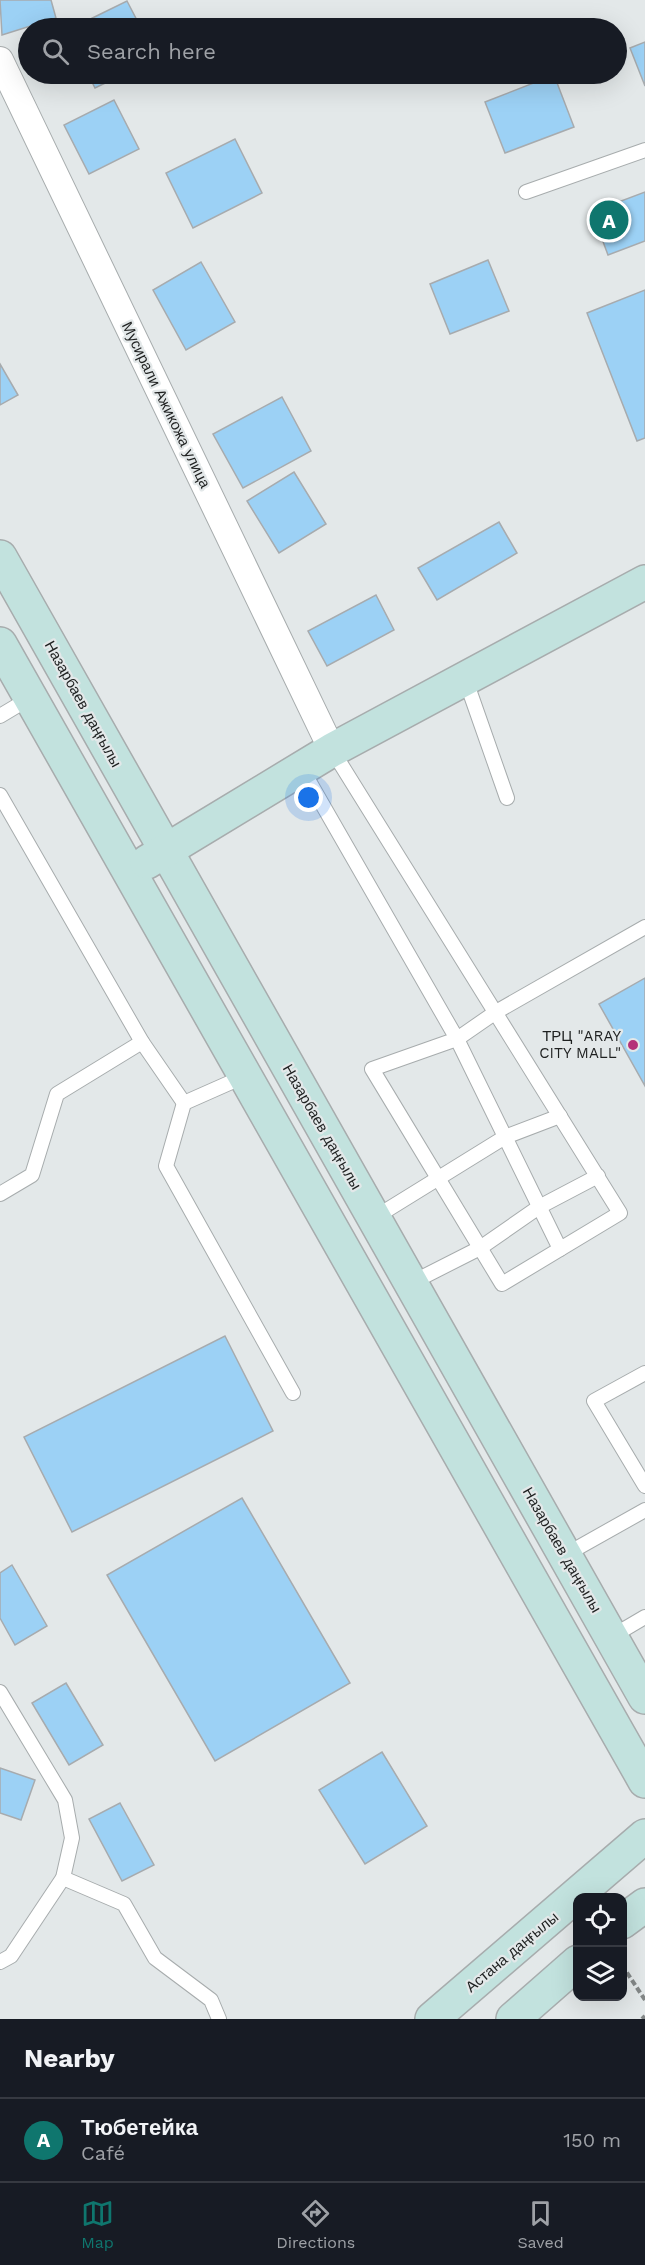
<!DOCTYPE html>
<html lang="en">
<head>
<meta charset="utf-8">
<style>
	:root { --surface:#171b24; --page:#242831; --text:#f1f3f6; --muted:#9ea1a6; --line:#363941; --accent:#0f766e }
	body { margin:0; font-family:"Work Sans",sans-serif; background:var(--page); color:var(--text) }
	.controls { position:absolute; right:18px; bottom:18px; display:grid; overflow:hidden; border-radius:12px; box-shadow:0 6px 24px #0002 }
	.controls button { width:54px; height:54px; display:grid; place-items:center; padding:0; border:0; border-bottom:2px solid var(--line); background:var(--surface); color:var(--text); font:30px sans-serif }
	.you { position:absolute; left:309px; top:798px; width:21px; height:21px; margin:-15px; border:4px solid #fff; border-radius:50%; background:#1a73e8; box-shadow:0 0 0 9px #1a73e833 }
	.badge { display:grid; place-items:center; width:39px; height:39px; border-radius:50%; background:var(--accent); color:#fff; font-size:20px; font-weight:700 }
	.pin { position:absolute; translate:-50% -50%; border:3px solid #fff; box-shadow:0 2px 6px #0006 }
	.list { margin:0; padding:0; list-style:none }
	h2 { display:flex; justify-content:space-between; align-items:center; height:78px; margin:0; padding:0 24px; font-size:26px }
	h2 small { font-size:20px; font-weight:400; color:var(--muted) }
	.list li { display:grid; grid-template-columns:39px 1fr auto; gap:18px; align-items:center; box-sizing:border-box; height:84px; padding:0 24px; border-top:2px solid var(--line) }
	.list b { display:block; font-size:22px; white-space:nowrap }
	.list p { margin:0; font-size:20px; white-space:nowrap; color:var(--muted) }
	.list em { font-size:20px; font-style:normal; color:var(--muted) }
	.icon { flex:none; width:33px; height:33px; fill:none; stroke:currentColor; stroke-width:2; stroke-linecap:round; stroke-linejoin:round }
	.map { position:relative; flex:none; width:645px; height:2019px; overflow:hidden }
	.search { position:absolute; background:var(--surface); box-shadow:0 6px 24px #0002; left:18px; right:18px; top:18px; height:66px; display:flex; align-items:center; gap:15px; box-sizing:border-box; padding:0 21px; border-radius:33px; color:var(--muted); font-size:22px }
	.sheet { height:162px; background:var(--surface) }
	nav { display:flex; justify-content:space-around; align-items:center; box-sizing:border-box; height:84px; border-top:2px solid var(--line); background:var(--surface); font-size:16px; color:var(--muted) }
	nav a { display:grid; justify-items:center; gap:3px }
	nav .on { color:var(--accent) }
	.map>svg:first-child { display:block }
	.building { fill:#9cd1f5; stroke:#a7abae; stroke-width:1.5 }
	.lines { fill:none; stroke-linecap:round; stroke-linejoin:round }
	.lane-casing { stroke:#a7acad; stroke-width:16 }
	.street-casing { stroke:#a7acad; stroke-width:28 }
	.secondary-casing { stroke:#a7acad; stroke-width:36 }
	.path { stroke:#838787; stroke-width:4; stroke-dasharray:6 3; stroke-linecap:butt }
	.lane { stroke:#fff; stroke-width:14 }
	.street { stroke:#fff; stroke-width:26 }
	.secondary { stroke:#c2e2de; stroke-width:33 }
	.poi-dot { fill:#b53179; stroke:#e3e8e9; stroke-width:2 }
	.labels { text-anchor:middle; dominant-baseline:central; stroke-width:4.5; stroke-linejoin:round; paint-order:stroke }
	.street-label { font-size:15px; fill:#1e2020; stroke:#e3e8e9 }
	.poi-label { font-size:15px; fill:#1e2020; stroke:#e3e8e9; text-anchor:end }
</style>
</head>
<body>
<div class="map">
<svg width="645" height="2019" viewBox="0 0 645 2019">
	<rect width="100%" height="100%" fill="#e3e8e9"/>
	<!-- building -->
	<g class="building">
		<path d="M0 0H51L56 18 2 35Z"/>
		<path d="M127 1 141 28H72Z"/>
		<path d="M645 42V86L630 48Z"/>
		<path d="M88 74H124L95 88Z"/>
		<path d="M554 75 574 127 505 153 485 102Z"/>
		<path d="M114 100 139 149 89 174 64 125Z"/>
		<path d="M235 139 262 193 193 228 166 173Z"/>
		<path d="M645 192V241L608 255 592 212Z"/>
		<path d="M488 260 509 311 450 334 430 284Z"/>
		<path d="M201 262 235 322 186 350 153 290Z"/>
		<path d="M645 290V438L637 441 587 313Z"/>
		<path d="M0 364 18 395 0 405Z"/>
		<path d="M282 397 311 451 243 488 213 434Z"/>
		<path d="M294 472 326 524 279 553 247 501Z"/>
		<path d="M499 522 517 553 437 600 418 568Z"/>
		<path d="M376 595 394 630 327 666 308 631Z"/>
		<path d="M645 978V1086L599 1004Z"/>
		<path d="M225 1336 273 1431 72 1532 24 1437Z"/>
		<path d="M242 1498 350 1683 215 1761 107 1575Z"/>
		<path d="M12 1565 47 1626 15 1645 0 1618V1573Z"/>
		<path d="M66 1683 103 1745 69 1765 32 1703Z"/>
		<path d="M382 1752 427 1826 365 1864 319 1790Z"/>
		<path d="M0 1768 35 1780 21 1820 0 1813Z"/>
		<path d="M120 1803 154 1865 122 1881 89 1819Z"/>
	</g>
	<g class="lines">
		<defs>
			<g id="lane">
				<path d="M526 192 645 150"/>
				<path d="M466 681 507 798"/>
				<path d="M0 716 30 698"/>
				<path d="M302 769 457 1039 372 1069 502 1284 620 1213 332 750"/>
				<path d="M0 795 142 1042 184 1103"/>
				<path d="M245 1076 184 1103 166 1166 293 1393"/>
				<path d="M0 1194 32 1175 57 1094 142 1042"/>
				<path d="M374 1218 505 1137 560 1116"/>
				<path d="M560 1249 457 1039 496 1012 645 927"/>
				<path d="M411 1283 480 1248 539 1207 598 1176"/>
				<path d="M645 1373 594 1401 645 1486"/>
				<path d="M565 1555 645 1510"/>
				<path d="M611 1637 645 1617"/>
				<path d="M0 1692 65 1800 72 1838 63 1878 11 1956 0 1962"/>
				<path d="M63 1878 124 1904 155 1958 211 2000 219 2019"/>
			</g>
			<path id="street" d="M0 60 332 750"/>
			<g id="secondary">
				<path d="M0 557 645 1697"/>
				<path d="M0 644 645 1781"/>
				<path d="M147 862 332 750 645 582"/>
				<path d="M622 1922 645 1905"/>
				<path d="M432 2019 645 1836"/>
				<path d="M513 2019 578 1962"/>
			</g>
		</defs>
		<!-- lane casing -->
		<use href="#lane" class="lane-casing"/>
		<!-- street casing -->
		<use href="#street" class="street-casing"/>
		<!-- secondary casing -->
		<use href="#secondary" class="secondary-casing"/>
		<!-- path -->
		<g class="path">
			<path d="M622 1965 645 2000"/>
			<path d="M642 2019 645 2016"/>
		</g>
		<!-- lane -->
		<use href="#lane" class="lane"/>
		<!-- street -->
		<use href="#street" class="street"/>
		<!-- secondary -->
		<use href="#secondary" class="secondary"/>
	</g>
	<!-- markers -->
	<circle class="poi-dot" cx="633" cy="1045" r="6"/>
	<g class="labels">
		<!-- street labels -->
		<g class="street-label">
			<text transform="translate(166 405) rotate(64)">Мусирали Ажикожа улица</text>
			<text transform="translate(83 704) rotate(61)">Назарбаев даңғылы</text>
			<text transform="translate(322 1127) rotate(60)">Назарбаев даңғылы</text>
			<text transform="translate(562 1550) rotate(60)">Назарбаев даңғылы</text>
			<text transform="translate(512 1952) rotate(-40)">Астана даңғылы</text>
		</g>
		<!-- poi labels -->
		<g class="poi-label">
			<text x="621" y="1036">ТРЦ "ARAY<tspan x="621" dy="17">CITY MALL"</tspan></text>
		</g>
	</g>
</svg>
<div class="controls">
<button><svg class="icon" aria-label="locate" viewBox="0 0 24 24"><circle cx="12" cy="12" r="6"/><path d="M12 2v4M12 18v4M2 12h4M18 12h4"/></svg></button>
<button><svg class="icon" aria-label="layers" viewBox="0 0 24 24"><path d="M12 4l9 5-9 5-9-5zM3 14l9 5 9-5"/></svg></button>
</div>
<div class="you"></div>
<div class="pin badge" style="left:609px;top:220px">A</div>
<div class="search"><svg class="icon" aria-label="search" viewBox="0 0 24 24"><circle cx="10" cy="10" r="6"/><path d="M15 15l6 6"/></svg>Search here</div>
</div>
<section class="sheet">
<h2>Nearby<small></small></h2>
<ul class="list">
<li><span class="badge">A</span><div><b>Тюбетейка</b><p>Café</p></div><em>150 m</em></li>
</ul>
</section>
<nav>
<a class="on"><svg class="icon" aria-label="map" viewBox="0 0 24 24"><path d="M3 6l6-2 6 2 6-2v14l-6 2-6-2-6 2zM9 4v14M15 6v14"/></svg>Map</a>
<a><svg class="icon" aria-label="directions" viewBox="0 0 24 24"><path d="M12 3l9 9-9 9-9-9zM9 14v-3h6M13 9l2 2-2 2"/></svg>Directions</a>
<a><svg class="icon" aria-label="saved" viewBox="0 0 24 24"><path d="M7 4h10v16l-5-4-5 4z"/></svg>Saved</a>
</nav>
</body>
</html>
